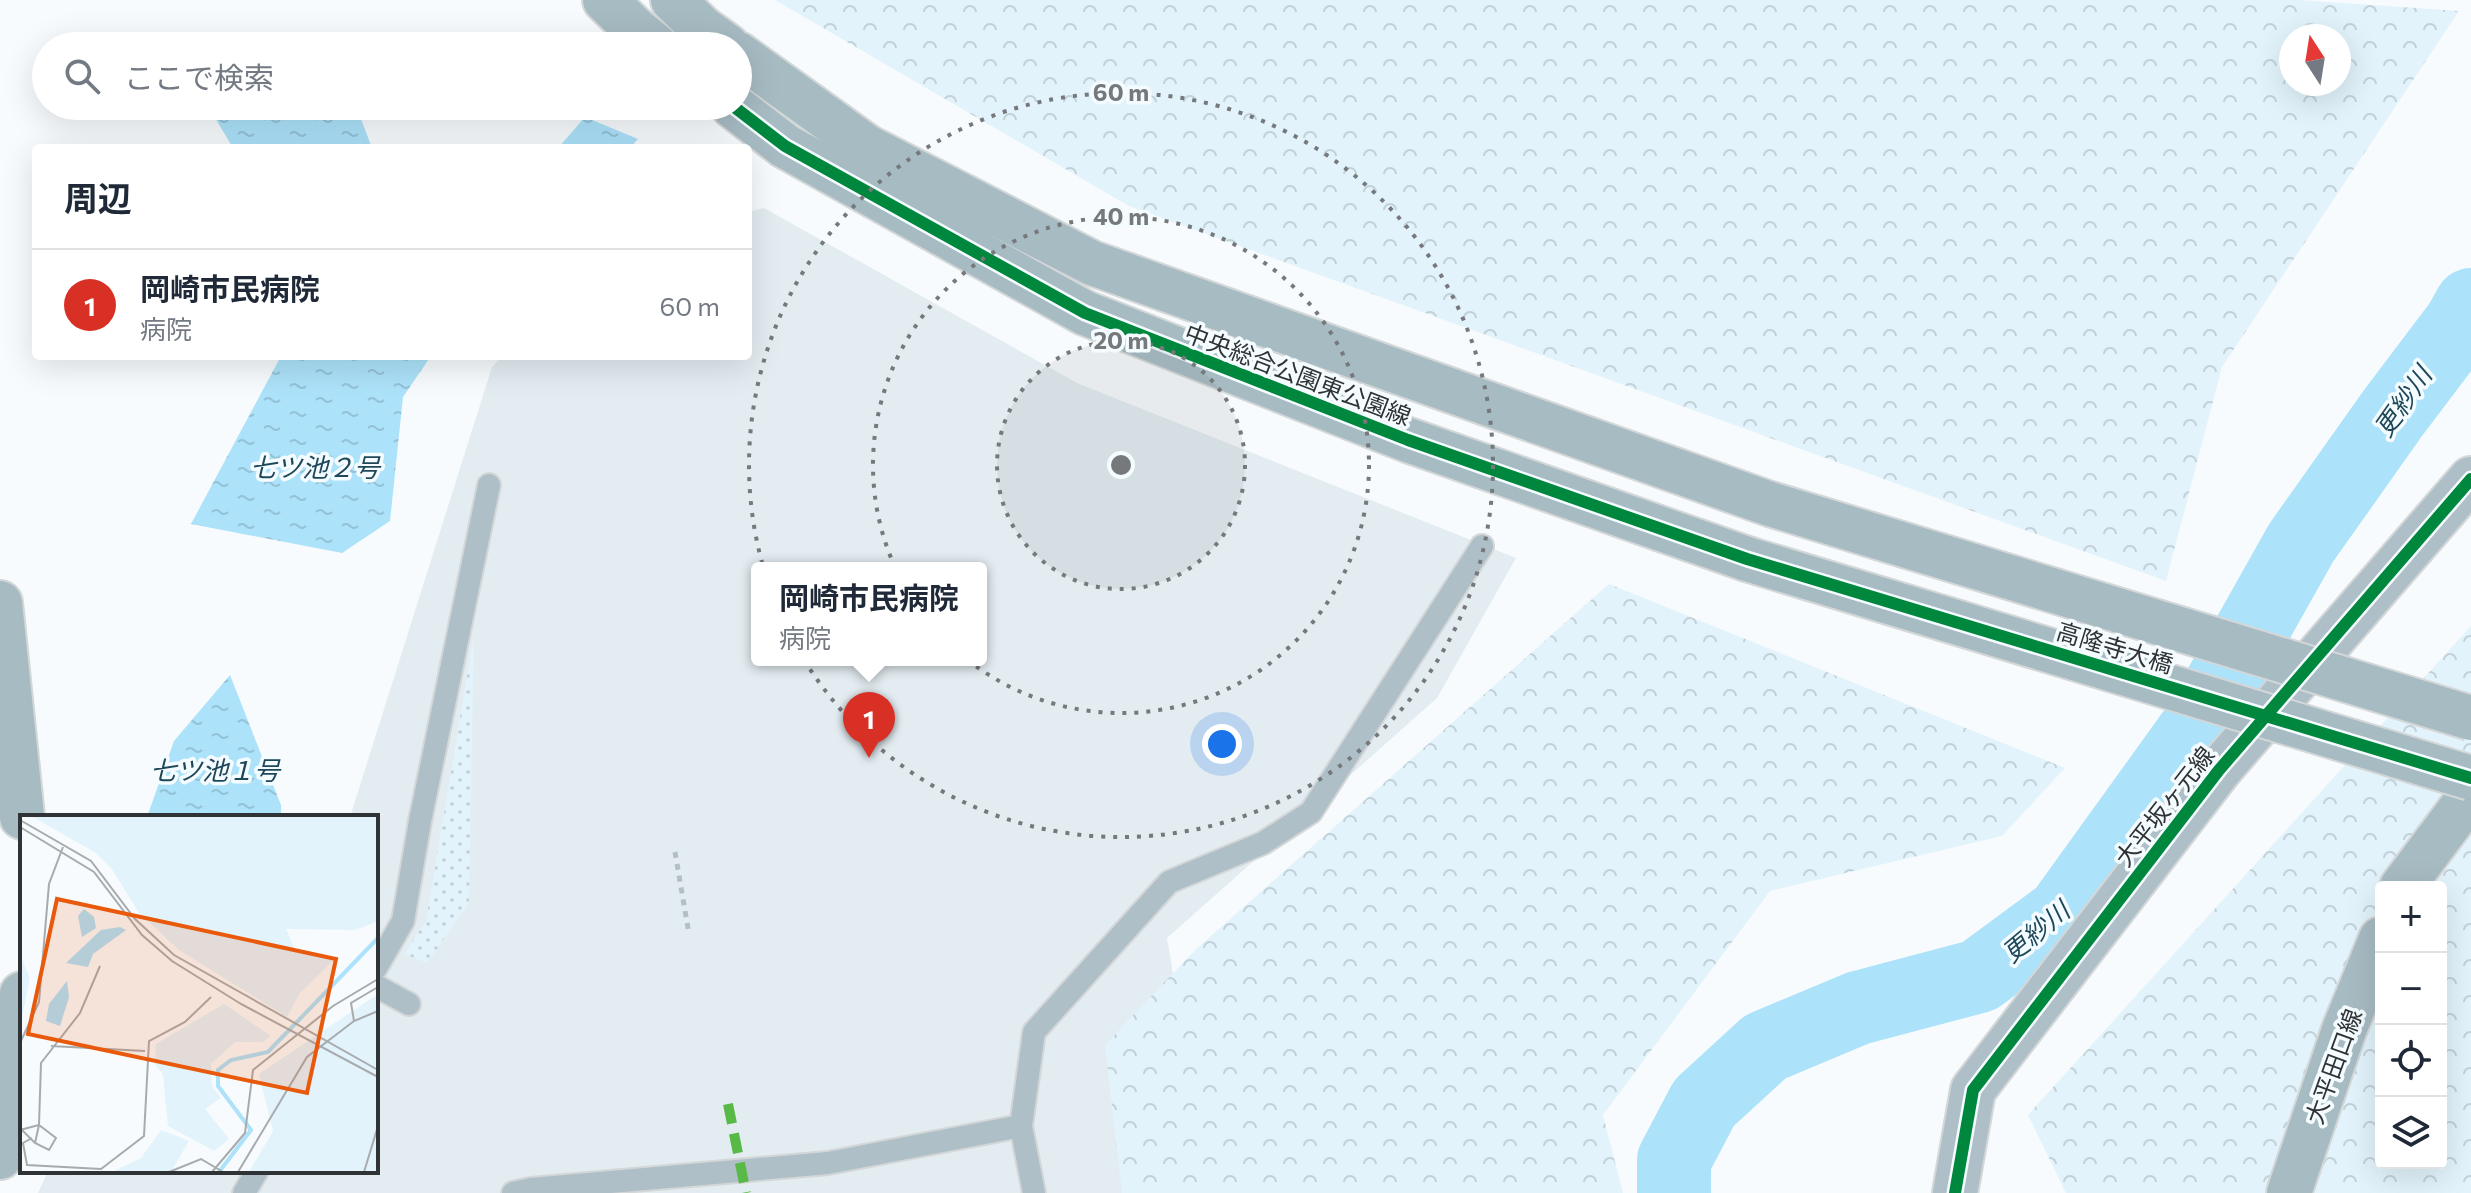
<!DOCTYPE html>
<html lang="ja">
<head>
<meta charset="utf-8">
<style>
	:root { --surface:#fff; --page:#f6f6f7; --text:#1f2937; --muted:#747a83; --line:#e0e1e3; --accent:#d93025 }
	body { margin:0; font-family:Commissioner,"Noto Sans JP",sans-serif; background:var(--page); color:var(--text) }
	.controls { position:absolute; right:24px; bottom:24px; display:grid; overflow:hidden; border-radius:8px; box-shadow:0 8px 32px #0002 }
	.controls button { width:72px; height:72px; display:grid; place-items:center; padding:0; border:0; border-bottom:2px solid var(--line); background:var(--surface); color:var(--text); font:40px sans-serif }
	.compass { position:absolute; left:2279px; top:24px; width:72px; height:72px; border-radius:50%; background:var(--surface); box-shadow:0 8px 32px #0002; rotate:348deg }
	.you { position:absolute; left:1222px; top:744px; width:28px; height:28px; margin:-20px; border:6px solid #fff; border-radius:50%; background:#1a73e8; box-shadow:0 0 0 12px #1a73e833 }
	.badge { display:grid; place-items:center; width:52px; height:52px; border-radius:50%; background:var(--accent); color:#fff; font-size:26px; font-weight:700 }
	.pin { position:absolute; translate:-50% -66px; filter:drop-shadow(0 2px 4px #0008) }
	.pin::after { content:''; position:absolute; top:42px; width:28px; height:24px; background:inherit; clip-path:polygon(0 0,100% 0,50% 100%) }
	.popup { position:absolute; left:751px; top:562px; width:236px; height:104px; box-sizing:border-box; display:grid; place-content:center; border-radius:8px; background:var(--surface); filter:drop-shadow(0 2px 6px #0005); font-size:26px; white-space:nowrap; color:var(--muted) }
	.popup b { font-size:30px; color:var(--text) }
	.popup::after { content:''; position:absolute; left:50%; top:100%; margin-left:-16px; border:16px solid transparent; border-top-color:var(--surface) }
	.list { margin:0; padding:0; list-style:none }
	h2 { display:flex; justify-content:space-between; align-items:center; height:104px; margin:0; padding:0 32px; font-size:34px }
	h2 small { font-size:26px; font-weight:400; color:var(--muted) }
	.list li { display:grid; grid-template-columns:52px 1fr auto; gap:24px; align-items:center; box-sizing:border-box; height:112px; padding:0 32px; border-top:2px solid var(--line) }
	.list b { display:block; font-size:30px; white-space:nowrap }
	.list p { margin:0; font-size:26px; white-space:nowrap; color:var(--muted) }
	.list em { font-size:26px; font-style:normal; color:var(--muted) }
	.icon { flex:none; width:44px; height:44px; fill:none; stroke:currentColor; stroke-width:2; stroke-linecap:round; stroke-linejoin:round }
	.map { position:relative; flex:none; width:2471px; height:1193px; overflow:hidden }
	.search { position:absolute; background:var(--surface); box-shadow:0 8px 32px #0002; left:32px; top:32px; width:720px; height:88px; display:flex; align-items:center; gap:20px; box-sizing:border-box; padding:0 28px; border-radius:44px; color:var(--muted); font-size:30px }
	.panel { position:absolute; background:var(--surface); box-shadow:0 8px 32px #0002; left:32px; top:144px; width:720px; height:216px; border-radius:8px }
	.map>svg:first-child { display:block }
	.built { fill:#e3ecf1; fill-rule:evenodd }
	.grass { fill:url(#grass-dots) }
	.forest { fill:url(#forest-crowns); fill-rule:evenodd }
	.water { fill:url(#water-ripples) }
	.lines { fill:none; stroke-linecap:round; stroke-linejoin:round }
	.river { stroke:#ace2fa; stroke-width:74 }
	.lane-casing { stroke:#d4d7d8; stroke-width:26 }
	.street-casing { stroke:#d4d7d8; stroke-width:48 }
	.secondary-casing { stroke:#d4d7d8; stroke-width:48 }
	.path { stroke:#b4bfc4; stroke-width:5; stroke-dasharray:6 6; stroke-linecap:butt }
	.lane { stroke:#aebfc7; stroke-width:22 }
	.street { stroke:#aebfc7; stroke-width:44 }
	.secondary { stroke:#a7bbc3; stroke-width:44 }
	.secondary-bridge-casing { stroke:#d4d7d8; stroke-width:48; stroke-linecap:butt }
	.secondary-bridge { stroke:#a7bbc3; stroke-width:44 }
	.quiet { stroke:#58b947; stroke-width:10; stroke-dasharray:20 10; stroke-linecap:butt }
	.cycleway-casing { stroke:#f5fcff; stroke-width:17 }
	.cycleway { stroke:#00873e; stroke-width:12 }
	.ring { fill:none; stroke:#75797b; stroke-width:4; stroke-dasharray:4 8 }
	.labels { text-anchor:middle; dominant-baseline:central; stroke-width:7; stroke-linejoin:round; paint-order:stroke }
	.street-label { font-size:24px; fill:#2f3335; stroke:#f5fcff }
	.water-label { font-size:26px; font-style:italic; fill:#1e485a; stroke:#f5fcff }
	.inset-river { fill:none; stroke:#ace2fa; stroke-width:4 }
	.inset-road { fill:none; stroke:#a7abad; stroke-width:2 }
	.view { fill:#e8590c; fill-opacity:0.15; stroke:#e8590c; stroke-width:4 }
	.inset-edge { fill:none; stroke:#2f3335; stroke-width:4 }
	.centre { fill:#75797b; stroke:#f5fcff; stroke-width:4 }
	.ring-label { font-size:24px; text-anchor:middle; font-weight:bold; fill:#75797b; stroke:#f5fcff; stroke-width:7; stroke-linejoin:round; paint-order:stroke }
</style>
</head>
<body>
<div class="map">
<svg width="2471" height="1193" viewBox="0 0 2471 1193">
	<defs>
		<pattern id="grass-dots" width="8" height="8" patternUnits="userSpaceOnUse" patternTransform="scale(2)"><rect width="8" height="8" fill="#e2f3fb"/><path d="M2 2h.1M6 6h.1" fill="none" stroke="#c2d1d8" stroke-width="1.8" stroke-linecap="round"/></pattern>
		<pattern id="forest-crowns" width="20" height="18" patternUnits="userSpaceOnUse" patternTransform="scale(2)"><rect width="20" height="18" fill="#e2f3fb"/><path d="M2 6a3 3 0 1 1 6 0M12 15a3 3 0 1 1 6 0" fill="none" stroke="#c2d1d8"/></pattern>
		<pattern id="water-ripples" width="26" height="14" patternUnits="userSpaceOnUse" patternTransform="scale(2)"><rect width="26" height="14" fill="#ace2fa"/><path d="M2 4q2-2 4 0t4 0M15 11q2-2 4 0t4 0" fill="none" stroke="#94c2d7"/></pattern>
	</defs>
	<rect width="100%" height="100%" fill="#f7fbfd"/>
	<!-- built -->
	<path class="built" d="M764 208 1077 383 1516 558 1437 698 1167 938 1210 1193H38L48 1171H376V817H350L492 367 502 356H748V212ZM757 568H981V660H757Z"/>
	<!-- grass -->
	<path class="grass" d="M474 635 469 903 427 963 404 954 426 921Z"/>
	<!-- forest -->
	<g class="forest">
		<path d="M775 0H2299L2459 11 2222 367 2166 581 1129 206ZM2291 36H2339V84H2291Z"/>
		<path d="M1609 584 2065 768 2002 836 1770 891 1603 1115 1623 1193H1122L1105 1045 1194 951Z"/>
		<path d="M2471 626V1193H2066L2028 1115ZM2381 887H2441V1163H2381Z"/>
	</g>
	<!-- water -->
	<g class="water">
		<path d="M208 106H356L372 148H233Z"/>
		<path d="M585 117 638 139 630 148H558Z"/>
		<path d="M281 356H431L403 397 390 521 342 553 191 524Z"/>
		<path d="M230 675 281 805V817H147L174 741Z"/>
	</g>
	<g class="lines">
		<!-- river -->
		<path class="river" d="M1674 1193V1160L1704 1103 1765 1047 1858 1008 1979 976 2063 914 2197 728 2301 543 2393 413 2461 323 2471 305"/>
		<defs>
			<g id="lane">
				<path d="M376 968 403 921 420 821 489 485"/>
				<path d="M376 986 409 1004"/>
				<path d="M244 1193 257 1171"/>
				<path d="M513 1193 531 1189 828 1163 1021 1126"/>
				<path d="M1034 1193 1021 1126 1034 1032 1169 882 1263 843 1311 812 1482 546"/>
			</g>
			<path id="street" d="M1955 1193 1973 1090 2219 770 2471 479"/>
			<g id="secondary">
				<path d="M605 0 635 29 656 46"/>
				<path d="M673 0 702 28 727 46"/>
				<path d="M738 54 867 147 1092 263 1770 504"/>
				<path d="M733 106 785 146 1085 313 1408 440 1747 559"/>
				<path d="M0 603 22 817"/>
				<path d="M2402 887 2471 795"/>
				<path d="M0 1157 8 1139 22 994"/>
				<path d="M2289 1193 2344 1030 2381 939"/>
			</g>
		</defs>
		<!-- lane casing -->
		<use href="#lane" class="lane-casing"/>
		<!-- street casing -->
		<use href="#street" class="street-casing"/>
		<!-- secondary casing -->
		<use href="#secondary" class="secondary-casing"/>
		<!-- path -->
		<path class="path" d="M675 852 689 934"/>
		<!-- lane -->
		<use href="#lane" class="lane"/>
		<!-- street -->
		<use href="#street" class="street"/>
		<!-- secondary -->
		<use href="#secondary" class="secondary"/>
		<defs>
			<g id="secondary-bridge">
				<path d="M1770 504 2471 718"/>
				<path d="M1747 559 2471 778"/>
			</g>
		</defs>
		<!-- secondary-bridge casing -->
		<use href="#secondary-bridge" class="secondary-bridge-casing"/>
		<!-- secondary-bridge -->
		<use href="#secondary-bridge" class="secondary-bridge"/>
		<!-- quiet -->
		<path class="quiet" d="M728 1104 746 1193"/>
		<defs>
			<g id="cycleway">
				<path d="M733 106 785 146 1085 313 1408 440 1747 559 2471 778"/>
				<path d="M1955 1193 1973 1090 2219 770 2471 479"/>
			</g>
		</defs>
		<!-- cycleway casing -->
		<use href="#cycleway" class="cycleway-casing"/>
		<!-- cycleway -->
		<use href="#cycleway" class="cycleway"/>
	</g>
	<!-- distance rings -->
	<circle cx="1121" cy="465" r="124" fill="#75797b" fill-opacity=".12"/>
	<g class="ring">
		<circle cx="1121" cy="465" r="124"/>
		<circle cx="1121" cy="465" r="248"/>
		<circle cx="1121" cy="465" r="372"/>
	</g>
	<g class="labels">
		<!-- street labels -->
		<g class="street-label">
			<text transform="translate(1298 374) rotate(21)">中央総合公園東公園線</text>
			<text transform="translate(2115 647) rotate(17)">高隆寺大橋</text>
			<text transform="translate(2164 806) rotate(-52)">大平坂ヶ元線</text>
			<text transform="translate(2333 1066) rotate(-70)">大平田口線</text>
		</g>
		<!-- water labels -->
		<g class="water-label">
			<text transform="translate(2402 401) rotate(-55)">更紗川</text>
			<text x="315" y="466">七ツ池２号</text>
			<text x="215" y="769">七ツ池１号</text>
			<text transform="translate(2035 931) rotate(-40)">更紗川</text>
		</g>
	</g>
	<!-- overview -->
	<g transform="translate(20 815)">
		<rect width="358" height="358" fill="#f7fbfd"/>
		<path d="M11 1H358V106L335 115 266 114 274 133 314 145 279 179 267 202 159 135 119 98 92 54 76 38ZM0 140 10 163 0 211ZM358 179V357H229L253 316 239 259ZM204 189 251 221 243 227H215L191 249 192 271 201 283 185 294 209 324 194 336 148 311 143 260 135 249 136 229ZM141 315 169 326 151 357H92L121 343Z" fill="#e2f3fb"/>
		<path d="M64 94 74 102 76 113 62 122 58 101ZM100 112 106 115 73 139 68 152 46 148 81 115ZM47 166 49 182 40 211 26 206 29 189Z" fill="#ace2fa"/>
		<path class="inset-river" d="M199 357 231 315 198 271V255L211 245 248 237 358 123"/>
		<path class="inset-road" d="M0 5 71 46 115 104 154 140 358 255M0 12 74 57 122 120 152 146 221 189 358 262M334 206 331 188 358 172M0 228 19 187 29 69 43 32M31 231 125 236M0 315 19 310 21 248 60 198 80 151M2 315 15 328 29 335 36 323 19 310 15 328M12 323 3 328 7 350 81 354 124 321 129 226 165 207 191 182M149 357 181 344 203 357M192 357 225 318 233 255 313 191 358 164M218 357 287 242 334 206 358 196M344 357 358 311"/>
		<path class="view" d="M37 84 316 144 287 278 8 219Z"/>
		<rect width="358" height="358" class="inset-edge"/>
	</g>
	<circle cx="1121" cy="465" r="12" class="centre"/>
	<g class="ring-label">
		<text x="1121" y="101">60 m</text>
		<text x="1121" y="225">40 m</text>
		<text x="1121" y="349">20 m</text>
	</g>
</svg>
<div class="controls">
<button>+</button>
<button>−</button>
<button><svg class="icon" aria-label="locate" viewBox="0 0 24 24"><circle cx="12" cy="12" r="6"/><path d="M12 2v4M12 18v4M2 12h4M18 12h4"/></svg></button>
<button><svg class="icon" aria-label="layers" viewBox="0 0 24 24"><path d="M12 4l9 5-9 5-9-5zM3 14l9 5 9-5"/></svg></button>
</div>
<svg class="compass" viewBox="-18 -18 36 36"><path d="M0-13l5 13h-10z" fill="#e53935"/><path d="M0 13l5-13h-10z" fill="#747a83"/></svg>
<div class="you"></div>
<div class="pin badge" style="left:869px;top:758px">1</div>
<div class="popup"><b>岡崎市民病院</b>病院</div>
<div class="search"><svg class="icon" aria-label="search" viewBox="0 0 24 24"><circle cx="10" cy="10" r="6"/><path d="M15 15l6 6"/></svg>ここで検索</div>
<section class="panel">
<h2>周辺<small></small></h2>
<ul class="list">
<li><span class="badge">1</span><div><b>岡崎市民病院</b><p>病院</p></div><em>60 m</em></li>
</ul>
</section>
</div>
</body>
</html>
